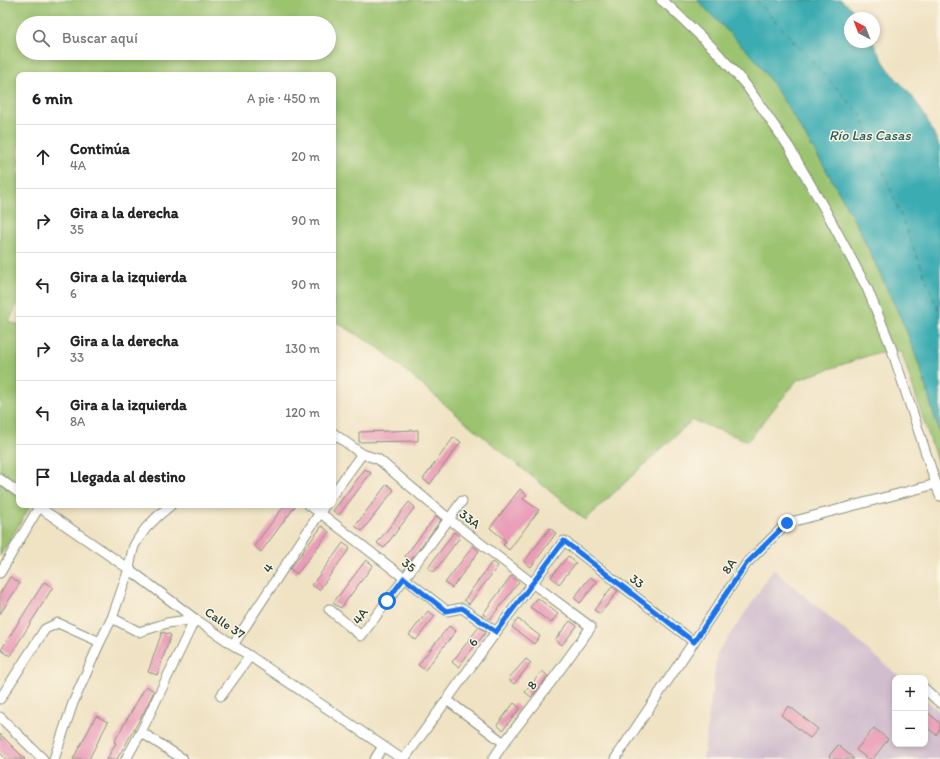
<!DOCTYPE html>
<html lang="es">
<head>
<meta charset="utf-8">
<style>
	:root { --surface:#fff; --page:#f2f2f2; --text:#222; --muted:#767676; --line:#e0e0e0 }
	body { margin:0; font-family:Itim,sans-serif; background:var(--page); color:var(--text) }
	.controls { position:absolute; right:12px; bottom:12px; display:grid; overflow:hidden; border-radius:8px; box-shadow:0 2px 6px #0003 }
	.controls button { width:36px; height:36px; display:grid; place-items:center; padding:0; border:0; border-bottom:1px solid var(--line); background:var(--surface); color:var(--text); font:20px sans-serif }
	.compass { position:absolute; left:844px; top:12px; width:36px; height:36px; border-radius:50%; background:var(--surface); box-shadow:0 2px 6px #0003; rotate:318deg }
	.stop { position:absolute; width:12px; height:12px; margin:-9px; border:3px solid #1a73e8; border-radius:50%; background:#fff }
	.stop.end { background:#1a73e8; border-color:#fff; box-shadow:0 1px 4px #0008 }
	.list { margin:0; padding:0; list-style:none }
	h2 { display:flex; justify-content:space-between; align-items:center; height:52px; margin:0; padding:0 16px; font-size:17px }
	h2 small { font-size:13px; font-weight:400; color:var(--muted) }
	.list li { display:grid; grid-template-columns:26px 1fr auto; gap:12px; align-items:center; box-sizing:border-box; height:64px; padding:0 16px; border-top:1px solid var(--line) }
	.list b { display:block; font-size:15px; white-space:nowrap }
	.list p { margin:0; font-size:13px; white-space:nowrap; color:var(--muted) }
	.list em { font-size:13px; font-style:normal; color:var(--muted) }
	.icon { flex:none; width:22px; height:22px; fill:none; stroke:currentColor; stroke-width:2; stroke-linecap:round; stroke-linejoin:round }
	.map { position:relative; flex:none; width:940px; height:759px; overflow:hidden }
	.search { position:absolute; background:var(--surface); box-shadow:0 2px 6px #0003; left:16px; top:16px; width:320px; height:44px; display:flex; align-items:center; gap:10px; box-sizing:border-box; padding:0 14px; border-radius:22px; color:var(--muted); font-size:15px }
	.panel { position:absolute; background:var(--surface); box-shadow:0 2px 6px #0003; left:16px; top:72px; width:320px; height:436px; border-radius:8px }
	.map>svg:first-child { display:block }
	.industrial { fill:#d0bdce }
	.green { fill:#9bc36f; stroke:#5d8052; fill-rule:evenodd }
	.water { fill:#3aacb2; stroke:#2c7473 }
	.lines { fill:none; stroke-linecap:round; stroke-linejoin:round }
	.ferry { stroke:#275e5a; stroke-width:1; stroke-dasharray:5 4; stroke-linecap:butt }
	.building { fill:#e99bb7 }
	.minor-casing { stroke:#88907c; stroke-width:11 }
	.minor { stroke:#fff; stroke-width:9 }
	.route { stroke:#1a73e8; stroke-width:5 }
	.labels { text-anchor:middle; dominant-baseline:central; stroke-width:3; stroke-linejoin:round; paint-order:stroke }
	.street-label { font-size:13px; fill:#1f3d34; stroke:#fcf5e5 }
	.water-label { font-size:14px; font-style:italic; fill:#275e5a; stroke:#fcf5e5 }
</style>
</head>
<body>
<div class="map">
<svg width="940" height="759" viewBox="0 0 940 759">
	<rect width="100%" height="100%" fill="#fcf5e5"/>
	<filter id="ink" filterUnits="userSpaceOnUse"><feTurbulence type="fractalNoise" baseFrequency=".025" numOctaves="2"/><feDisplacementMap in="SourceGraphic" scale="8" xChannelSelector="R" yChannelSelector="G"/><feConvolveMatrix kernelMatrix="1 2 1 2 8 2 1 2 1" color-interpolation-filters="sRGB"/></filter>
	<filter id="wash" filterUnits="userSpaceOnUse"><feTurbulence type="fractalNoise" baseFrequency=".012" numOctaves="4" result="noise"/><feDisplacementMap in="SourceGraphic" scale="16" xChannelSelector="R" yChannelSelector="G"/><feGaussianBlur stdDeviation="0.9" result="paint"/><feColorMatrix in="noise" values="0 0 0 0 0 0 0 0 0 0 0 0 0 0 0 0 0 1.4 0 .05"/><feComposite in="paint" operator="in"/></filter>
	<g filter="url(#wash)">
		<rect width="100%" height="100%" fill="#f0e3c4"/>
		<!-- industrial -->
		<path class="industrial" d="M773 569 901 678H895V744H925V699L940 712V759H703L717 653 752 603Z"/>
		<!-- green -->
		<path class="green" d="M0 0H697L757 61 782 98 828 173 859 229 905 327 921 370 940 435V470L901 351 873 354 797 380 748 441 692 420 585 520 463 420 379 348 333 320V75H19V299L9 322 19 325V505H31L0 556ZM23 23H329V53H23Z"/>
		<!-- water -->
		<path class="water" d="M697 0H841L851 8 858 18H850V42H873C878 52 883 62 890 71 897 81 907 89 914 99 925 114 933 131 940 148V435L921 370 905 327 859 229 828 173 782 98 757 61Z"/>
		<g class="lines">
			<!-- ferry -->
			<path class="ferry" d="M756 0 861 115 940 314"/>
		</g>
		<g id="blocks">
			<!-- building -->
			<g class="building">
				<path d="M418 430V441L359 442V432Z"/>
				<path d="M454 437 461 442 430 484 423 479Z"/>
				<path d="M365 469 371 473 339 515 333 511Z"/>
				<path d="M387 484 394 490 362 531 355 526Z"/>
				<path d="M520 489 527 495 523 499 539 510 509 550 503 545 506 541 490 528Z"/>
				<path d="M409 502 415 507 384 548 377 543Z"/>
				<path d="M285 505H296L261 552 254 546Z"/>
				<path d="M436 516 441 520 410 561 405 556Z"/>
				<path d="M322 526 329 532 297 574 290 569Z"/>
				<path d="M550 528 556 533 531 567 524 562Z"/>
				<path d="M454 532 460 537 434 572 428 568Z"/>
				<path d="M343 543 350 548 319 590 312 585Z"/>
				<path d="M473 546 479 551 452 588 445 583Z"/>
				<path d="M568 556 576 563 559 584 551 577Z"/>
				<path d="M366 560 373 565 341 608 333 603Z"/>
				<path d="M492 562 498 566 469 604 464 600Z"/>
				<path d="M511 576 519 582 490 619 483 614Z"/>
				<path d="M10 577 20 583 0 614V593Z"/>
				<path d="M590 577 597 582 580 603 574 598Z"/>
				<path d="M44 582 53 587 10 656 1 650Z"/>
				<path d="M612 587 618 591 600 614 594 610Z"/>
				<path d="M538 598 558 614 551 623 530 607Z"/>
				<path d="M428 611 435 616 416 640 409 635Z"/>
				<path d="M518 619 540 636 534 644 512 627Z"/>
				<path d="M570 621 577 626 562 645 555 640Z"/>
				<path d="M449 626 456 631 425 670 418 665Z"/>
				<path d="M479 627 486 632 458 667 452 662Z"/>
				<path d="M162 632 171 635 157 675 148 672Z"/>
				<path d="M526 659 531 663 514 684 508 679Z"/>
				<path d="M542 671 548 676 531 697 525 692Z"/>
				<path d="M146 686 154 691 144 712 117 759H107L116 743 114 742Z"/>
				<path d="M514 703 520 708 503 730 497 725Z"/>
				<path d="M789 706 818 729 810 738 781 715Z"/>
				<path d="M925 710 940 723V729L936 735 925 726Z"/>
				<path d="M96 716 108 722 89 759H73Z"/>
				<path d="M874 728 888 739 873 759H868L856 750Z"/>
				<path d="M0 734 25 759H6L0 753Z"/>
				<path d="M838 745 854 759H832L829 756Z"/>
			</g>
		</g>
	</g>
	<g filter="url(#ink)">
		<use href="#blocks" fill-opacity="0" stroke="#88907c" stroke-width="1"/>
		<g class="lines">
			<defs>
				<g id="minor">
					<path d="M661 0 671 8 714 49 746 85 789 147 828 215 867 288 890 344 940 496"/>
					<path d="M333 433 362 454 378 459 449 519 532 583 591 627 548 686 504 743 493 759"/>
					<path d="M0 479 19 493"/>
					<path d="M333 494 362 454"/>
					<path d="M36 505 129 569 195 619 402 759"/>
					<path d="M309 505 319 512 447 611 462 608 496 632"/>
					<path d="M0 573 39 507"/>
					<path d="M329 609 361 636 449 519 462 501"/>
					<path d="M112 618 139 632 167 623 195 619"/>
					<path d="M233 645 325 505"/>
					<path d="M925 689 940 703"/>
					<path d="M221 696 250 656"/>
					<path d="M0 699 45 629 58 623 100 642"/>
					<path d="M447 700 504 743"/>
					<path d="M0 717 43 759"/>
					<path d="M141 732 183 759"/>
					<path d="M54 759 73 703 100 642 112 618 129 569 132 553 134 546 138 539 146 528 158 516 171 505"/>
					<path d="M126 759 141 732 195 619"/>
					<path d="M375 759 383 746"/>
					<path d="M404 759 496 632 564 541 694 642"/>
					<path d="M615 759 746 564 787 523 936 484"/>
				</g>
			</defs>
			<!-- minor casing -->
			<use href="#minor" class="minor-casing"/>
			<!-- minor -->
			<use href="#minor" class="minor"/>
		</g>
	</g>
	<g class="lines" filter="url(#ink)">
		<!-- route -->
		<path class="route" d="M387 601 404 578 446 611 462 608 496 632 564 541 694 642 746 564 787 523"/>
	</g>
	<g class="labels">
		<!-- street labels -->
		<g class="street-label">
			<text transform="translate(470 519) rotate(38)">33A</text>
			<text transform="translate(409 565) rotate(38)">35</text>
			<text transform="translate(729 566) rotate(-55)">8A</text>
			<text transform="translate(268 568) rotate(-57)">4</text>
			<text transform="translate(637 581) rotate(38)">33</text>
			<text transform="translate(360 616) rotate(-54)">4A</text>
			<text transform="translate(225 623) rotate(34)">Calle 37</text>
			<text transform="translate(473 642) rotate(-54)">6</text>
			<text transform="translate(532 685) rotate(-52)">8</text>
		</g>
		<!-- water labels -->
		<g class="water-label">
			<text x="870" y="135">Río Las Casas</text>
		</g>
	</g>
</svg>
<div class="controls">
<button>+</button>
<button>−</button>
</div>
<svg class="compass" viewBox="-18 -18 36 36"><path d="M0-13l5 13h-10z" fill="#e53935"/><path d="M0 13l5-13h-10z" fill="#767676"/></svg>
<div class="stop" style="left:387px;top:601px"></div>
<div class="stop end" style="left:787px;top:523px"></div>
<div class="search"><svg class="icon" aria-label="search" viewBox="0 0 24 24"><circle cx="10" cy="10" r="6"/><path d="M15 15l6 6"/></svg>Buscar aquí</div>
<section class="panel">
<h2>6 min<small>A pie · 450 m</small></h2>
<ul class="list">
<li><svg class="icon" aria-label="ahead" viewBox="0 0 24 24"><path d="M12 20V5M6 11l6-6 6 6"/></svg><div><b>Continúa</b><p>4A</p></div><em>20 m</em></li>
<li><svg class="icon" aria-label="right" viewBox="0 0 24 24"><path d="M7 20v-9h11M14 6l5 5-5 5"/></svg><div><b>Gira a la derecha</b><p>35</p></div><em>90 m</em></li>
<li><svg class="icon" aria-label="left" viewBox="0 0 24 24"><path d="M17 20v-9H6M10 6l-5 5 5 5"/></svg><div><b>Gira a la izquierda</b><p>6</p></div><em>90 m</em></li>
<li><svg class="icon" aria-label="right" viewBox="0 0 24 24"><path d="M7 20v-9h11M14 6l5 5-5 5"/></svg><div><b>Gira a la derecha</b><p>33</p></div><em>130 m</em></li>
<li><svg class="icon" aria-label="left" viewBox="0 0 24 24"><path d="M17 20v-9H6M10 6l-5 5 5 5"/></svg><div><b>Gira a la izquierda</b><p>8A</p></div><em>120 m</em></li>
<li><svg class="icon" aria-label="arrive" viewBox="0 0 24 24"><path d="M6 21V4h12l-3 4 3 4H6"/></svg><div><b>Llegada al destino</b></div></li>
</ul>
</section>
</div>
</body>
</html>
